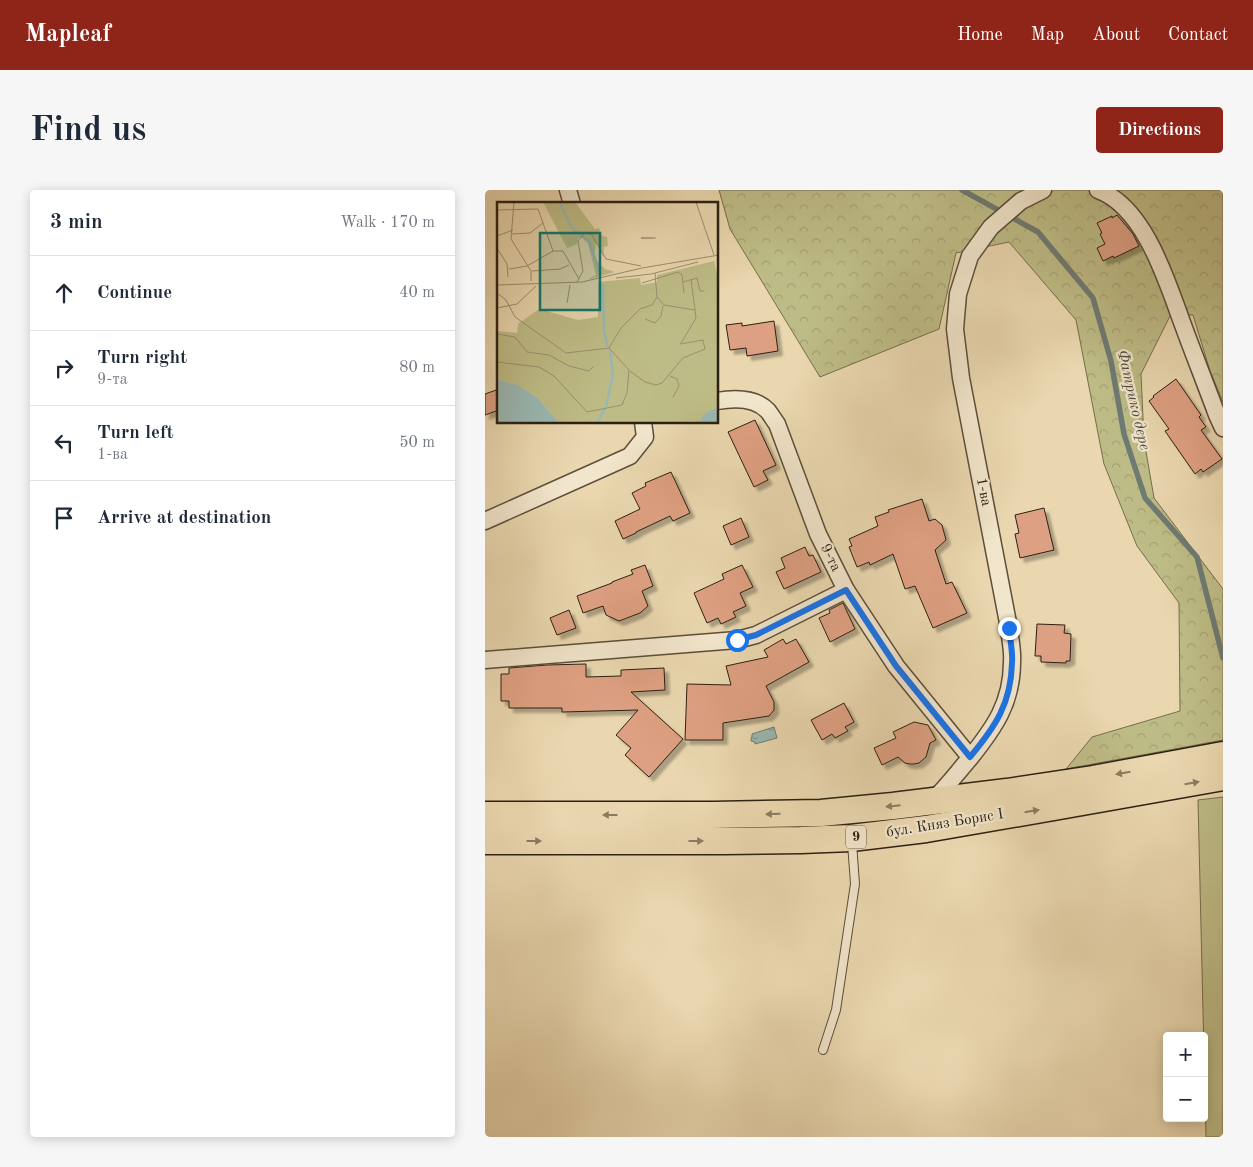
<!DOCTYPE html>
<html lang="en">
<head>
<meta charset="utf-8">
<style>
	:root { --surface:#fff; --page:#f6f6f7; --text:#1f2937; --muted:#747a83; --line:#e0e1e3; --accent:#8f2418 }
	body { margin:0; font-family:"Old Standard TT",serif; background:var(--page); color:var(--text) }
	.controls { position:absolute; right:15px; bottom:15px; display:grid; overflow:hidden; border-radius:5px; box-shadow:0 2px 12px #0003 }
	.controls button { width:45px; height:45px; display:grid; place-items:center; padding:0; border:0; border-bottom:1px solid var(--line); background:var(--surface); color:var(--text); font:25px sans-serif }
	.stop { position:absolute; width:15px; height:15px; margin:-11px; border:4px solid #1a73e8; border-radius:50%; background:#fff }
	.stop.end { background:#1a73e8; border-color:#fff; box-shadow:0 1px 5px #0008 }
	.list { margin:0; padding:0; list-style:none }
	h2 { display:flex; justify-content:space-between; align-items:center; height:65px; margin:0; padding:0 20px; font-size:21px }
	h2 small { font-size:16px; font-weight:400; color:var(--muted) }
	.list li { display:grid; grid-template-columns:32px 1fr auto; gap:15px; align-items:center; box-sizing:border-box; height:75px; padding:0 20px; border-top:1px solid var(--line) }
	.list b { display:block; font-size:19px; white-space:nowrap }
	.list p { margin:0; font-size:16px; white-space:nowrap; color:var(--muted) }
	.list em { font-size:16px; font-style:normal; color:var(--muted) }
	.icon { flex:none; width:28px; height:28px; fill:none; stroke:currentColor; stroke-width:2; stroke-linecap:round; stroke-linejoin:round }
	.map { position:relative; flex:none; width:738px; height:947px; overflow:hidden; border-radius:5px }
	header { display:flex; align-items:center; gap:30px; box-sizing:border-box; height:70px; padding:0 25px; background:var(--accent); color:#fff }
	header strong { font-size:24px }
	nav { display:flex; gap:28px; margin-inline-start:auto; font-size:18px }
	.intro { display:flex; align-items:center; justify-content:space-between; box-sizing:border-box; height:120px; padding:0 30px }
	h1 { margin:0; font-size:35px }
	.button { padding:12px 22px; border-radius:5px; background:var(--accent); color:#fff; font-size:18px; font-weight:700 }
	main { display:flex; gap:30px; padding:0 30px }
	aside { flex:1; background:var(--surface); border-radius:5px; box-shadow:0 2px 12px #0003 }
	.map>svg:first-child { display:block }
	.forest { fill:url(#forest-crowns); stroke:#756e4c }
	.park { fill:#bebc86; stroke:#756e4c }
	.water { fill:url(#water-ripples); stroke:#6e7b73 }
	.lines { fill:none; stroke-linecap:round; stroke-linejoin:round }
	.stream { stroke:#6e7b73; stroke-width:5.5 }
	.building { fill:#dea082; stroke:#2c2013; filter:url(#shadow) }
	.service-casing { stroke:#5c4e3a; stroke-width:10 }
	.minor-casing { stroke:#5c4e3a; stroke-width:19 }
	.trunk-casing { stroke:#2c2013; stroke-width:29 }
	.service { stroke:#f1e5cb; stroke-width:8 }
	.minor { stroke:#f1e5cb; stroke-width:16 }
	.trunk { stroke:#ead7af; stroke-width:26 }
	.oneway { fill:#8b7c61 }
	.route { stroke:#1a73e8; stroke-width:6 }
	.labels { text-anchor:middle; dominant-baseline:central; stroke-width:4.5; stroke-linejoin:round; paint-order:stroke }
	.shield { fill:#f1e5cb; stroke:#675b4a; stroke-width:1 }
	.shield-label { font-size:14px; font-weight:bold; fill:#2c2013 }
	.street-label { font-size:15px; fill:#2c2013; stroke:#f1e5cb }
	.water-label { font-size:16px; font-style:italic; fill:#4d4e43; stroke:#f1e5cb }
	.inset-river { fill:none; stroke:#9ab8b3; stroke-width:2.5 }
	.inset-road { fill:none; stroke:#9e8e71; stroke-width:1 }
	.view { fill:#0f766e; fill-opacity:0.15; stroke:#0f766e; stroke-width:2.5 }
	.inset-edge { fill:none; stroke:#2c2013; stroke-width:2.5 }
</style>
</head>
<body>
<header>
<strong>Mapleaf</strong>
<nav><a>Home</a><a>Map</a><a>About</a><a>Contact</a></nav>
</header>
<div class="intro"><h1>Find us</h1><a class="button">Directions</a></div>
<main>
<aside>
<h2>3 min<small>Walk · 170 m</small></h2>
<ul class="list">
<li><svg class="icon" aria-label="ahead" viewBox="0 0 24 24"><path d="M12 20V5M6 11l6-6 6 6"/></svg><div><b>Continue</b></div><em>40 m</em></li>
<li><svg class="icon" aria-label="right" viewBox="0 0 24 24"><path d="M7 20v-9h11M14 6l5 5-5 5"/></svg><div><b>Turn right</b><p>9-та</p></div><em>80 m</em></li>
<li><svg class="icon" aria-label="left" viewBox="0 0 24 24"><path d="M17 20v-9H6M10 6l-5 5 5 5"/></svg><div><b>Turn left</b><p>1-ва</p></div><em>50 m</em></li>
<li><svg class="icon" aria-label="arrive" viewBox="0 0 24 24"><path d="M6 21V4h12l-3 4 3 4H6"/></svg><div><b>Arrive at destination</b></div></li>
</ul>
</aside>
<div class="map">
<svg width="738" height="947" viewBox="0 0 738 947">
	<defs>
		<pattern id="forest-crowns" width="20" height="18" patternUnits="userSpaceOnUse" patternTransform="scale(1.25)"><rect width="20" height="18" fill="#bebc86"/><path d="M2 6a3 3 0 1 1 6 0M12 15a3 3 0 1 1 6 0" fill="none" stroke="#a3a173"/></pattern>
		<pattern id="water-ripples" width="26" height="14" patternUnits="userSpaceOnUse" patternTransform="scale(1.25)"><rect width="26" height="14" fill="#9ab8b3"/><path d="M2 4q2-2 4 0t4 0M15 11q2-2 4 0t4 0" fill="none" stroke="#7e9590"/></pattern>
		<filter id="shadow"><feDropShadow dx="4.5" dy="4.5" stdDeviation="1" flood-color="#0004"/></filter>
	</defs>
	<rect width="100%" height="100%" fill="#ead7af"/>
	<filter id="stains"><feTurbulence type="fractalNoise" baseFrequency=".004" numOctaves="4"/><feColorMatrix values="0 0 0 0 .2 0 0 0 0 .09 0 0 0 0 .02 0 0 0 .5 -.17"/></filter>
	<radialGradient id="worn" r=".72"><stop offset=".6" stop-color="#630" stop-opacity="0"/><stop offset="1" stop-color="#630" stop-opacity=".3"/></radialGradient>
	<!-- forest -->
	<path class="forest" d="M234 0H738V212L725 181 708 125 686 124 656 184 659 250 669 308 738 399V550L581 579 607 547 695 521 694 413 652 356 619 274 591 130 524 52 471 63 454 139 335 187 245 39Z"/>
	<!-- park -->
	<path class="park" d="M738 607V947H721L713 610Z"/>
	<!-- water -->
	<path class="water" d="M289 537 292 548 270 554V552L266 551V549L267 546V544Z"/>
	<g class="lines">
		<!-- stream -->
		<path class="stream" d="M477 0 553 42 608 108 626 171 639 244 660 308 712 367 738 468"/>
	</g>
	<!-- building -->
	<g class="building">
		<path d="M632 25 648 44 654 56 629 68 628 66 618 71 612 58 620 54 615 44 617 43 612 33 627 26V28Z"/>
		<path d="M289 131 293 161 262 166 261 158 245 160 241 135 257 133V136Z"/>
		<path d="M691 189 716 225 714 227 721 237 716 240 737 269 718 282 716 279 710 284 680 241 684 239 664 211 669 207 668 206Z"/>
		<path d="M14 199V220L0 225V204Z"/>
		<path d="M270 230 291 275 278 281 283 290 269 297 243 242Z"/>
		<path d="M186 282 205 323 188 331 185 326 151 342V343L138 349 130 331 155 319 147 303 161 296 160 293Z"/>
		<path d="M437 309 444 331 450 329 457 335 461 350 450 360 461 394 467 392 482 423 448 438 430 396 420 399 408 364 385 375 384 372 372 377 364 357 367 356 364 349 393 336 390 327 404 322 403 320Z"/>
		<path d="M559 318 569 360 535 368 530 344 534 343 530 325Z"/>
		<path d="M256 328 264 347 246 355 238 336Z"/>
		<path d="M320 357 324 366 328 365 336 382 299 399 291 382 300 378 296 368Z"/>
		<path d="M160 375 168 396 157 401 163 416 155 423 134 431 121 425 118 416 98 423 92 406 127 393V392L148 384 146 380Z"/>
		<path d="M257 375 268 397 255 403 261 416 248 422 251 427 236 434 233 428 222 433 209 403 239 389 237 384Z"/>
		<path d="M358 413 370 439 345 452 334 428 345 423 344 420Z"/>
		<path d="M84 420 91 438 72 445 65 428Z"/>
		<path d="M552 434 580 435 579 443 586 444 585 471H581V473L556 472V466H550Z"/>
		<path d="M298 449 301 454 311 449 324 472 281 496 289 512V520L284 526 238 533V550H200L202 494 246 495 241 476 283 467 279 460Z"/>
		<path d="M101 474V487L136 486V480L179 478 180 500 146 502 198 549 164 587 140 565 146 558 131 545 153 520 77 522V518H24V511H16V484H24V478L62 475Z"/>
		<path d="M359 513 369 532 360 537 363 541 350 548 347 544 337 550 326 530Z"/>
		<path d="M429 532 443 535 451 550 445 553 441 567 434 573 429 574H425L420 573 413 567 397 575 389 558 411 548 408 542Z"/>
	</g>
	<g class="lines">
		<defs>
			<path id="service" d="M338 860 351 820 370 694 367 653"/>
			<g id="minor">
				<path d="M83 0 87 14"/>
				<path d="M613 0C660 17 682 92 698 135 709 165 721 195 732 225L738 238"/>
				<path d="M232 211C249 208 270 207 283 221 286 225 289 230 292 234L333 344 361 400 411 476 485 567"/>
				<path d="M0 331 145 266 160 247 158 232"/>
				<path d="M0 470 252 450 271 445 361 400"/>
				<path d="M447 611C461 598 472 583 485 568 509 538 527 513 527 472 528 461 525 449 524 438L476 188 470 139 473 104 485 66 506 37 536 11 558 0"/>
			</g>
			<g id="trunk">
				<path d="M0 625H228L336 623 408 616 522 602 608 589 738 565"/>
				<path d="M0 651H239L316 650 366 648 441 639 580 615 738 587"/>
			</g>
		</defs>
		<!-- service casing -->
		<use href="#service" class="service-casing"/>
		<!-- minor casing -->
		<use href="#minor" class="minor-casing"/>
		<!-- trunk casing -->
		<use href="#trunk" class="trunk-casing"/>
		<!-- service -->
		<use href="#service" class="service"/>
		<!-- minor -->
		<use href="#minor" class="minor"/>
		<!-- trunk -->
		<use href="#trunk" class="trunk"/>
	</g>
	<!-- one-way arrows -->
	<defs><path id="oneway-solid" d="M-6-.8H1V-3.2L6.5 0L1 3.2V.8H-6Z" transform="scale(1.25)"/></defs>
	<g class="oneway">
		<use href="#oneway-solid" transform="translate(638 583) rotate(170)"/>
		<use href="#oneway-solid" transform="translate(707 593) rotate(-10)"/>
		<use href="#oneway-solid" transform="translate(408 616) rotate(174)"/>
		<use href="#oneway-solid" transform="translate(547 621) rotate(-9)"/>
		<use href="#oneway-solid" transform="translate(288 624) rotate(179)"/>
		<use href="#oneway-solid" transform="translate(125 625) rotate(180)"/>
		<use href="#oneway-solid" transform="translate(49 651)"/>
		<use href="#oneway-solid" transform="translate(211 651)"/>
	</g>
	<g class="lines">
		<!-- route -->
		<path class="route" d="M252 450 271 445 361 400 411 476 485 567C510 537 526 514 527 473 528 462 525 450 524 438"/>
	</g>
	<g class="labels">
		<!-- shield labels -->
		<rect class="shield" x="361" y="635.5" width="20" height="23" rx="4"/>
		<g class="shield-label">
			<text x="371" y="647">9</text>
		</g>
		<!-- street labels -->
		<g class="street-label">
			<text transform="translate(498 302) rotate(79)">1-ва</text>
			<text transform="translate(345 368) rotate(64)">9-та</text>
			<text transform="translate(460 634) rotate(-9)">бул. Княз Борис I</text>
		</g>
		<!-- water labels -->
		<g class="water-label">
			<text transform="translate(648 210) rotate(77)">Фатрико дере</text>
		</g>
	</g>
	<!-- overview -->
	<g transform="translate(12 12)">
		<rect width="221" height="221" fill="#ead7af"/>
		<path d="M46 0H78L98 27 102 26 105 34 110 35 111 44 107 45 106 54 99 41 97 56 108 67 118 70 90 78 99 73 91 41 85 35 81 36 80 42 70 46Z" fill="#bebc86"/>
		<path d="M217 59 222 82 221 205 201 221H62L41 196 21 183 0 177V129L20 131 21 122 42 107 81 118 101 115V80L143 76 144 83 160 80V73Z" fill="#bebc86"/>
		<path d="M0 177 21 183 41 196 62 221H0ZM221 205V221H201L209 211Z" fill="#9ab8b3"/>
		<path class="inset-river" d="M62 0 75 26 92 40 104 73M106 82 107 130 111 145M100 221 109 205 116 172 113 149"/>
		<path class="inset-road" d="M17 0 14 37 34 69V79M199 0 217 53M0 8 41 7 56 49 30 64 12 67M15 32 33 31 46 21M0 34 16 28M156 36H144H159M0 46 10 62 11 75M56 49H66L82 77M35 69 63 67 72 63M158 71 160 95 167 103 198 108 199 116 184 141M119 76 154 72 201 60M194 77 198 108M80 80 86 69 81 39 89 30 95 33 109 57 144 64M186 80 200 76 203 89H207M145 81 181 70 185 73 187 91M0 83 85 80 145 66 222 53M0 91 9 98 18 115 69 151 112 146M70 101 73 83M0 106 20 102 39 84M148 117 158 121 164 114 166 104M0 132 18 135 30 150 52 153 72 164 92 169 97 164M0 160 42 165 57 174 90 210 125 203 130 191 132 168 112 146 124 126 143 107 155 103 160 95M133 169 148 180 159 183 165 181 186 156 208 147 206 138 183 142M173 174 180 177 182 184 176 195"/>
		<path class="view" d="M43 31H103V108H43Z"/>
		<rect width="221" height="221" class="inset-edge"/>
	</g>
	<rect width="100%" height="100%" filter="url(#stains)"/>
	<rect width="100%" height="100%" fill="url(#worn)"/>
</svg>
<div class="controls">
<button>+</button>
<button>−</button>
</div>
<div class="stop" style="left:252px;top:450px"></div>
<div class="stop end" style="left:524px;top:438px"></div>
</div>
</main>
</body>
</html>
